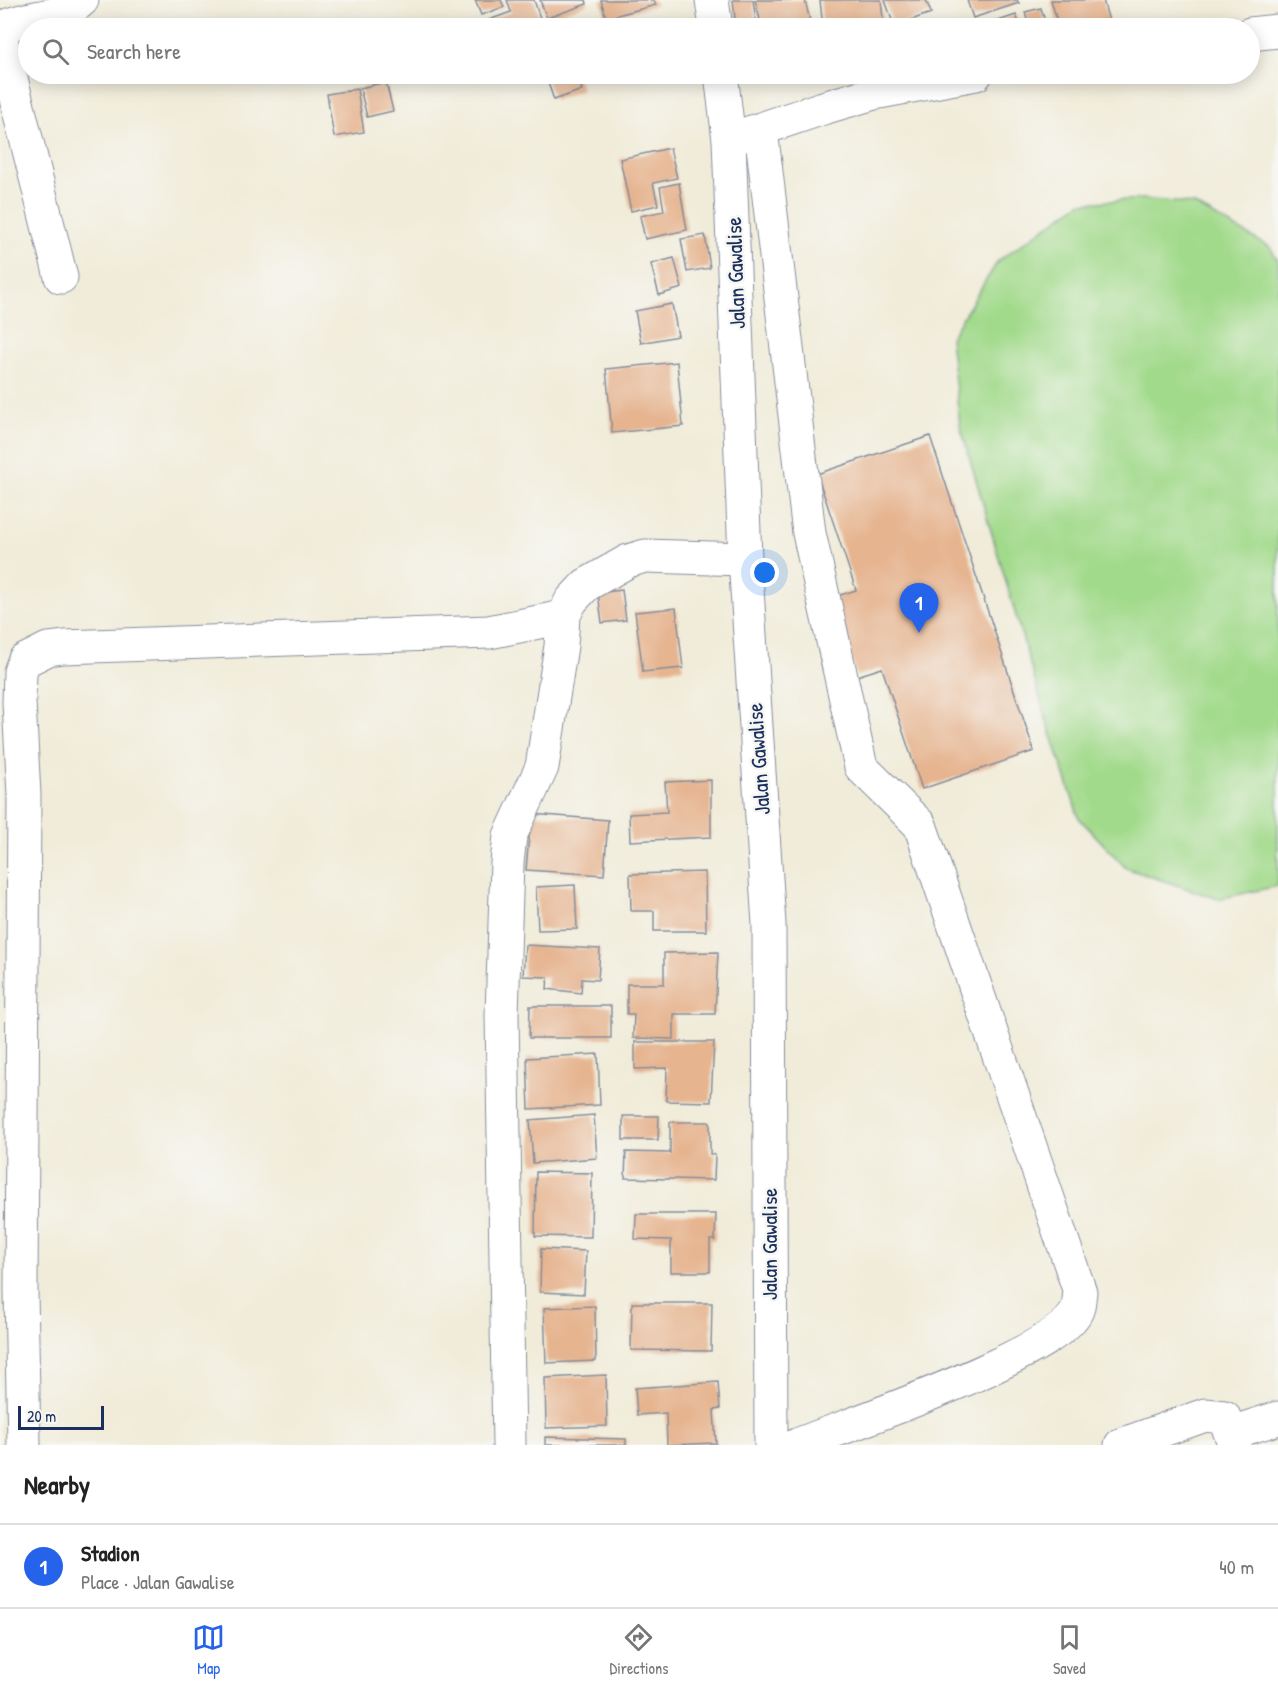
<!DOCTYPE html>
<html lang="en">
<head>
<meta charset="utf-8">
<style>
	:root { --surface:#fff; --page:#f2f2f2; --text:#222; --muted:#767676; --line:#e0e0e0; --accent:#2563eb }
	body { margin:0; font-family:"Patrick Hand",sans-serif; background:var(--page); color:var(--text) }
	.scale { position:absolute; left:18px; bottom:15px; width:86px; box-sizing:border-box; padding-left:6px; border:3px solid #1b2f5e; border-top:0; font-size:16px; line-height:21px; white-space:nowrap; color:#1b2f5e; -webkit-text-stroke:4px #f6f6f2; paint-order:stroke }
	.you { position:absolute; left:765px; top:573px; width:21px; height:21px; margin:-15px; border:4px solid #fff; border-radius:50%; background:#1a73e8; box-shadow:0 0 0 9px #1a73e833 }
	.badge { display:grid; place-items:center; width:39px; height:39px; border-radius:50%; background:var(--accent); color:#fff; font-size:20px; font-weight:700 }
	.pin { position:absolute; translate:-50% -50px; filter:drop-shadow(0 2px 3px #0008) }
	.pin::after { content:''; position:absolute; top:32px; width:21px; height:18px; background:inherit; clip-path:polygon(0 0,100% 0,50% 100%) }
	.list { margin:0; padding:0; list-style:none }
	h2 { display:flex; justify-content:space-between; align-items:center; height:78px; margin:0; padding:0 24px; font-size:26px }
	h2 small { font-size:20px; font-weight:400; color:var(--muted) }
	.list li { display:grid; grid-template-columns:39px 1fr auto; gap:18px; align-items:center; box-sizing:border-box; height:84px; padding:0 24px; border-top:2px solid var(--line) }
	.list b { display:block; font-size:22px; white-space:nowrap }
	.list p { margin:0; font-size:20px; white-space:nowrap; color:var(--muted) }
	.list em { font-size:20px; font-style:normal; color:var(--muted) }
	.icon { flex:none; width:33px; height:33px; fill:none; stroke:currentColor; stroke-width:2; stroke-linecap:round; stroke-linejoin:round }
	.map { position:relative; flex:none; width:1278px; height:1445px; overflow:hidden }
	.search { position:absolute; background:var(--surface); box-shadow:0 3px 15px #0003; left:18px; right:18px; top:18px; height:66px; display:flex; align-items:center; gap:15px; box-sizing:border-box; padding:0 21px; border-radius:33px; color:var(--muted); font-size:22px }
	.sheet { height:162px; background:var(--surface) }
	nav { display:flex; justify-content:space-around; align-items:center; box-sizing:border-box; height:84px; border-top:2px solid var(--line); background:var(--surface); font-size:16px; color:var(--muted) }
	nav a { display:grid; justify-items:center; gap:3px }
	nav .on { color:var(--accent) }
	.map>svg:first-child { display:block }
	.green { fill:#a2da8b; stroke:#5e8474; stroke-width:1.5 }
	.building { fill:#e6b48f }
	.lines { fill:none; stroke-linecap:round; stroke-linejoin:round }
	.minor-casing { stroke:#868e9c; stroke-width:35 }
	.minor { stroke:#fff; stroke-width:33 }
	.labels { text-anchor:middle; dominant-baseline:central; stroke-width:5; stroke-linejoin:round; paint-order:stroke }
	.street-label { font-size:22px; fill:#1b2f5e; stroke:#f6f6f2 }
</style>
</head>
<body>
<div class="map">
<svg width="1278" height="1445" viewBox="0 0 1278 1445">
	<rect width="100%" height="100%" fill="#f6f6f2"/>
	<filter id="ink" filterUnits="userSpaceOnUse"><feTurbulence type="fractalNoise" baseFrequency=".0167" numOctaves="2"/><feDisplacementMap in="SourceGraphic" scale="12" xChannelSelector="R" yChannelSelector="G"/><feConvolveMatrix kernelMatrix="1 2 1 2 8 2 1 2 1" color-interpolation-filters="sRGB"/></filter>
	<filter id="wash" filterUnits="userSpaceOnUse"><feTurbulence type="fractalNoise" baseFrequency=".008" numOctaves="4" result="noise"/><feDisplacementMap in="SourceGraphic" scale="24" xChannelSelector="R" yChannelSelector="G"/><feGaussianBlur stdDeviation="1.35" result="paint"/><feColorMatrix in="noise" values="0 0 0 0 0 0 0 0 0 0 0 0 0 0 0 0 0 1.4 0 .05"/><feComposite in="paint" operator="in"/></filter>
	<g filter="url(#wash)">
		<rect width="100%" height="100%" fill="#f1ecd9"/>
		<!-- green -->
		<path class="green" d="M1143 199 1193 204 1270 247 1278 261V886L1218 899 1126 868 1079 818 1045 715 960 425 950 338 998 261 1080 203Z"/>
		<g id="blocks">
			<!-- building -->
			<g class="building">
				<path d="M475 0H501L504 7 481 15Z"/>
				<path d="M507 0H534L542 24 529 28H489L486 21 511 12Z"/>
				<path d="M540 0H586L587 4 547 18Z"/>
				<path d="M601 0H654L656 5 606 18Z"/>
				<path d="M733 0H753L757 28H736Z"/>
				<path d="M755 0H805L810 21 776 28H762Z"/>
				<path d="M820 0H881L884 28H823Z"/>
				<path d="M885 0H926L931 13 894 26Z"/>
				<path d="M967 0H1017L1019 3 973 18Z"/>
				<path d="M1051 0H1103L1111 28H1059Z"/>
				<path d="M1041 8 1047 28H1029L1025 12Z"/>
				<path d="M1016 15 1021 28H977Z"/>
				<path d="M545 74H577L582 90 554 100Z"/>
				<path d="M847 74H863V75L847 77Z"/>
				<path d="M386 82 393 111 367 117 360 88Z"/>
				<path d="M357 89 364 132 334 137 327 94Z"/>
				<path d="M670 148 677 178 653 183 658 205 631 211 620 159Z"/>
				<path d="M679 183 687 230 645 239 640 216 664 211 660 187Z"/>
				<path d="M705 235 710 268 687 272 681 239Z"/>
				<path d="M674 258 682 288 659 295 651 264Z"/>
				<path d="M672 304 678 336 641 343 635 311Z"/>
				<path d="M677 362 683 426 612 433 606 369Z"/>
				<path d="M930 436 1034 751 922 789 882 668 857 676 831 598 856 590 817 474Z"/>
				<path d="M622 590 626 620 602 623 598 593Z"/>
				<path d="M676 608 683 668 643 672 635 612Z"/>
				<path d="M711 780V837L630 841 629 814 667 812 665 782Z"/>
				<path d="M531 814 608 820 604 875 526 870Z"/>
				<path d="M705 872 706 931H654V911H631L630 874Z"/>
				<path d="M575 885 577 929 538 930 536 887Z"/>
				<path d="M525 945 600 949 598 980 582 979 581 993 547 989 548 977 523 976Z"/>
				<path d="M718 952 715 1014H674V1039L633 1038 634 1014H627V984H664V953Z"/>
				<path d="M530 1006H611V1038H529Z"/>
				<path d="M635 1042H714L711 1102 666 1101 667 1068 635 1069Z"/>
				<path d="M598 1054 600 1105 529 1109 527 1058Z"/>
				<path d="M594 1115 597 1158 533 1163 530 1120Z"/>
				<path d="M623 1116H659L658 1140H623Z"/>
				<path d="M670 1122H710V1154L715 1155 714 1180 625 1178 626 1152 670 1153Z"/>
				<path d="M536 1172 592 1173 591 1237 535 1236Z"/>
				<path d="M636 1214H716L715 1240H710V1272H671V1240L635 1239Z"/>
				<path d="M541 1249 586 1251 584 1294 540 1292Z"/>
				<path d="M632 1303H712L711 1351 631 1350Z"/>
				<path d="M595 1306 596 1361 546 1363 544 1308Z"/>
				<path d="M606 1375 607 1426 546 1428 545 1378Z"/>
				<path d="M718 1382 720 1409 714 1410 716 1443 667 1445 666 1413 637 1415 635 1388Z"/>
				<path d="M545 1437 626 1439V1445H545Z"/>
			</g>
		</g>
	</g>
	<g filter="url(#ink)">
		<use href="#blocks" fill-opacity="0" stroke="#868e9c" stroke-width="1.5"/>
		<g class="lines">
			<defs>
				<g id="minor">
					<path d="M712 0 716 28"/>
					<path d="M1250 34 1278 31"/>
					<path d="M721 74 729 140 745 559 769 924 771 1445"/>
					<path d="M761 130 809 533 861 767 920 825 1080 1292C1079 1298 1079 1305 1077 1310 1060 1353 847 1425 797 1445"/>
					<path d="M740 136 823 108 874 93 976 74"/>
					<path d="M61 277 1 39 6 26C30 15 62 19 82 0"/>
					<path d="M1231 1433 1278 1418"/>
					<path d="M24 1445 21 1291 24 795 19 702 20 672 24 661 48 649 64 647 489 632 563 617"/>
					<path d="M509 1445 502 1014 507 863 510 836 542 767 561 646 563 617 571 601 586 585 628 561 645 556 745 559"/>
					<path d="M1121 1445 1205 1415 1224 1417 1235 1445"/>
				</g>
			</defs>
			<!-- minor casing -->
			<use href="#minor" class="minor-casing"/>
			<!-- minor -->
			<use href="#minor" class="minor"/>
		</g>
	</g>
	<g class="labels">
		<!-- street labels -->
		<g class="street-label">
			<text transform="translate(735 273) rotate(-92)">Jalan Gawalise</text>
			<text transform="translate(758 759) rotate(-94)">Jalan Gawalise</text>
			<text transform="translate(769 1244) rotate(-90)">Jalan Gawalise</text>
		</g>
	</g>
</svg>
<div class="scale">20 m</div>
<div class="you"></div>
<div class="pin badge" style="left:919px;top:633px">1</div>
<div class="search"><svg class="icon" aria-label="search" viewBox="0 0 24 24"><circle cx="10" cy="10" r="6"/><path d="M15 15l6 6"/></svg>Search here</div>
</div>
<section class="sheet">
<h2>Nearby<small></small></h2>
<ul class="list">
<li><span class="badge">1</span><div><b>Stadion</b><p>Place · Jalan Gawalise</p></div><em>40 m</em></li>
</ul>
</section>
<nav>
<a class="on"><svg class="icon" aria-label="map" viewBox="0 0 24 24"><path d="M3 6l6-2 6 2 6-2v14l-6 2-6-2-6 2zM9 4v14M15 6v14"/></svg>Map</a>
<a><svg class="icon" aria-label="directions" viewBox="0 0 24 24"><path d="M12 3l9 9-9 9-9-9zM9 14v-3h6M13 9l2 2-2 2"/></svg>Directions</a>
<a><svg class="icon" aria-label="saved" viewBox="0 0 24 24"><path d="M7 4h10v16l-5-4-5 4z"/></svg>Saved</a>
</nav>
</body>
</html>
